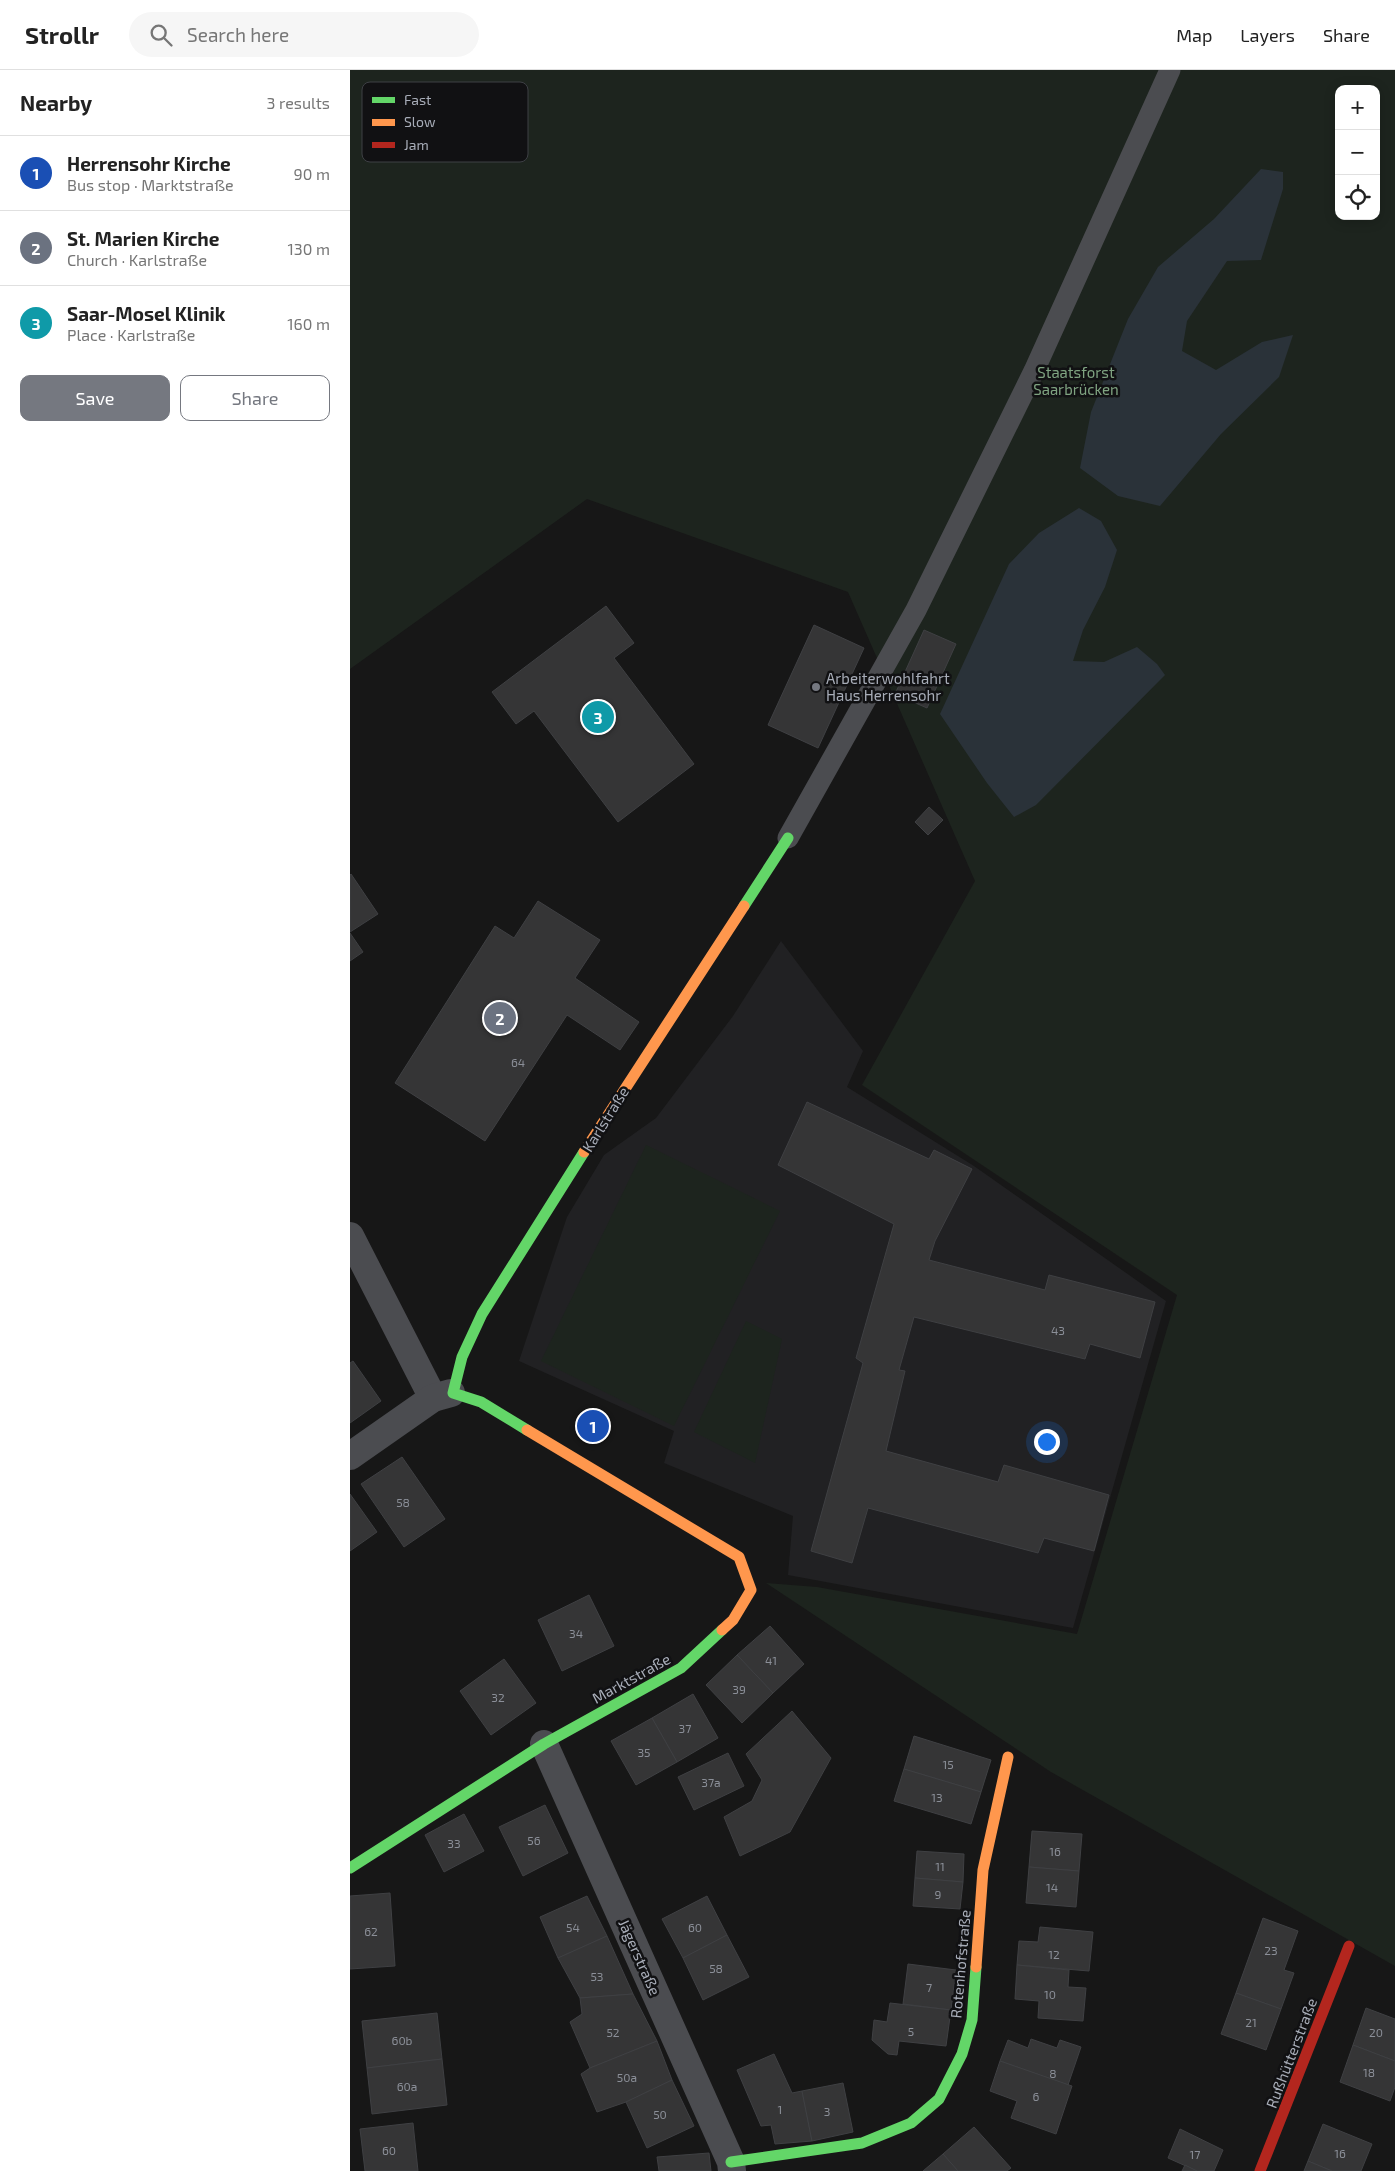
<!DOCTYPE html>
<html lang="en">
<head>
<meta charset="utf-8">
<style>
	:root { --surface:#fff; --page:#f6f6f6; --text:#222; --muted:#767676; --line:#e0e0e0; --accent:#757880 }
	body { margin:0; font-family:"Exo 2",sans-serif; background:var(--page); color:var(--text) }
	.controls { position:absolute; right:15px; top:15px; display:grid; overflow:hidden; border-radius:10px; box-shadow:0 2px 12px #0003 }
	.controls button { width:45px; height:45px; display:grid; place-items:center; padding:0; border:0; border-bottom:1px solid var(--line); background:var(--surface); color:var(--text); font:25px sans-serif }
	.you { position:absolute; left:696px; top:1371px; width:18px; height:18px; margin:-12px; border:4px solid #fff; border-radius:50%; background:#1a73e8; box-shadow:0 0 0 8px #1a73e833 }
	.badge { display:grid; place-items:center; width:32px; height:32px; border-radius:50%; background:var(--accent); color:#fff; font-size:16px; font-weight:700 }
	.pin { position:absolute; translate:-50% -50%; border:2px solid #fff; box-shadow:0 1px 5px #0006 }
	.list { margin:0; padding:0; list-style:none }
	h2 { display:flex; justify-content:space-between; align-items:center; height:65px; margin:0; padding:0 20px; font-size:21px }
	h2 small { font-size:16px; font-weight:400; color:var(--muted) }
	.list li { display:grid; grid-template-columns:32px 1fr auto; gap:15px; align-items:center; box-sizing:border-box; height:75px; padding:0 20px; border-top:1px solid var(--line) }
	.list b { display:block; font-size:19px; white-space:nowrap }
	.list p { margin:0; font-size:16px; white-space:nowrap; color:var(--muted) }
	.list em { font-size:16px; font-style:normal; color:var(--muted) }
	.actions { display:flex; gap:10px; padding:15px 20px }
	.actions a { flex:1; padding:11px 0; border:1px solid var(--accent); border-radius:10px; text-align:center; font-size:18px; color:var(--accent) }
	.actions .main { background:var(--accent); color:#fff }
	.icon { flex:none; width:28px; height:28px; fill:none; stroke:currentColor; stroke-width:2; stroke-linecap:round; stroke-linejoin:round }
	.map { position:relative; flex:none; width:1045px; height:2101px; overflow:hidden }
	header { display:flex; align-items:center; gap:30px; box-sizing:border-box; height:70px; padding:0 25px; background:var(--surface); border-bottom:1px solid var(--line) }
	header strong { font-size:24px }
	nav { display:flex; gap:28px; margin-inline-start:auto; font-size:18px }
	.search { width:350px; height:45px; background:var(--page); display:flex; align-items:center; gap:12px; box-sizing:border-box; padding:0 18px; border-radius:28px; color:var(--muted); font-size:19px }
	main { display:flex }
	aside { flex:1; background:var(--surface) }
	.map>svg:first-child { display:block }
	.built { fill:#212123 }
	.green { fill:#1d241e; fill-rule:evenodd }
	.water { fill:#2a3239 }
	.building { fill:#353536; stroke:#3f4043 }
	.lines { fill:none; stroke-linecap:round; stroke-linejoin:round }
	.lane { stroke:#4b4c50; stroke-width:21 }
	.street { stroke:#4b4c50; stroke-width:28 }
	.fast { stroke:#63d668; stroke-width:11 }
	.slow { stroke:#ff974d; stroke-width:11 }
	.jam { stroke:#b3261e; stroke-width:11 }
	.poi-dot { fill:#757880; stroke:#111113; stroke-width:2 }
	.labels { text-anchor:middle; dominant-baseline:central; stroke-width:5; stroke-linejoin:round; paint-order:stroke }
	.number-label { font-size:12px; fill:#8b8f98 }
	.park-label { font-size:15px; fill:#7fa381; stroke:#111113 }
	.poi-label { font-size:15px; fill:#a8adb8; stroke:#111113; text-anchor:start }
	.street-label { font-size:15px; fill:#a8adb8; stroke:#111113 }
	.key { fill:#111113; stroke:#3e4045; stroke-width:1 }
	.key-label { font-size:14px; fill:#a8adb8 }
</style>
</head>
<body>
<header>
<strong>Strollr</strong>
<div class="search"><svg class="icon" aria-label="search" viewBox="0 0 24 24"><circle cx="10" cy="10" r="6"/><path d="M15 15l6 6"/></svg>Search here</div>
<nav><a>Map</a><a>Layers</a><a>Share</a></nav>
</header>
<main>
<aside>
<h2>Nearby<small>3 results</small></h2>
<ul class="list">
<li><span class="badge" style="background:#1a4fb4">1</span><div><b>Herrensohr Kirche</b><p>Bus stop · Marktstraße</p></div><em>90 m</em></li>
<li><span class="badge" style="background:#6b7280">2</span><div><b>St. Marien Kirche</b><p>Church · Karlstraße</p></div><em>130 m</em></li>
<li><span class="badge" style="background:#0f9aa8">3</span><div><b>Saar-Mosel Klinik</b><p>Place · Karlstraße</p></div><em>160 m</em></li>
</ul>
<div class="actions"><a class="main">Save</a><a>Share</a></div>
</aside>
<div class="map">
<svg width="1045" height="2101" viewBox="0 0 1045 2101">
	<rect width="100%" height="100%" fill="#171717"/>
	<!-- built -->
	<path class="built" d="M431 871 513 981 497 1017 624 1096 816 1231 723 1558 438 1505 443 1446 314 1393 324 1361 169 1291 217 1147 254 1085 306 1048 383 946Z"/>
	<!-- green -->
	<g class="green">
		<path d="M0 0H1045V1896L701 1702 416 1513 467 1517 727 1564 827 1225 512 1015 625 811 498 522 237 429 0 599ZM989 19H1026V146H989Z"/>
		<path d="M296 1075 430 1141 324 1356 191 1291Z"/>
		<path d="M396 1251 432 1269 405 1393 344 1362Z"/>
	</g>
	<!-- water -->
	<g class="water">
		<path d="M911 99 933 102V119L911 190 877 191 837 251 832 281 866 300 912 272 943 265 929 307 871 364 810 436 768 426 730 398 741 342 778 249 808 197 864 149Z"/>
		<path d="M729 438 751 451 767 480 755 517 733 560 723 591 754 592 787 577 807 594 815 605 686 735 664 747 637 713 590 644 659 494 689 463Z"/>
	</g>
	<!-- building -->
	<g class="building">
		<path d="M256 536 284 573 264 588 344 694 268 752 184 641 166 654 142 622Z"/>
		<path d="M464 555 514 578 468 678 418 655Z"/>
		<path d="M574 560 606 574 577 638 545 624Z"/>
		<path d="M579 737 593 750 578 765 565 752Z"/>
		<path d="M1 804 28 844 0 862V805Z"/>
		<path d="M188 831 250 870 225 908 289 952 270 980 217 945 135 1071 45 1013 145 856 164 868Z"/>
		<path d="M0 863 13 882 0 891Z"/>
		<path d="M457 1032 579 1089 584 1080 622 1099 585 1171 579 1190 695 1220 699 1205 805 1232 790 1288 740 1274 735 1289 564 1247 549 1300 555 1301 536 1381 648 1412 654 1395 759 1425 744 1481 694 1468 688 1483 518 1438 502 1493 461 1481 513 1293 506 1288 544 1154 428 1095Z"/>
		<path d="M3 1291 31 1331 0 1353V1293Z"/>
		<path d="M52 1387 95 1449 54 1477 11 1414Z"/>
		<path d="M0 1424 27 1462 0 1481Z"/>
		<path d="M239 1525 264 1576 212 1601 188 1550Z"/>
		<path d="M420 1556 454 1594 423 1623 387 1585Z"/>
		<path d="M387 1585 423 1623 392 1653 356 1615Z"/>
		<path d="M154 1589 186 1633 141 1665 110 1621Z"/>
		<path d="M343 1624 368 1668 327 1692 302 1648Z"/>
		<path d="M442 1641 481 1688 440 1762 390 1786 374 1747 402 1731 412 1710 396 1684Z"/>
		<path d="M302 1648 327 1692 286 1715 261 1671Z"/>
		<path d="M564 1666 641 1690 631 1722 554 1699Z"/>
		<path d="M378 1683 394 1716 344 1740 328 1707Z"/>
		<path d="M554 1699 631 1722 621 1754 544 1731Z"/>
		<path d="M195 1735 218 1783 173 1806 149 1757Z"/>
		<path d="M114 1744 134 1781 94 1802 75 1765Z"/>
		<path d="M682 1761 732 1764 729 1801 679 1797Z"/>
		<path d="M567 1781 614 1784 613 1812 565 1808Z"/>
		<path d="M679 1797 729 1801 726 1837 676 1833Z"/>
		<path d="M565 1808 613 1812 610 1839 563 1836Z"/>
		<path d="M40 1823 45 1896 0 1899V1826Z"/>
		<path d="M237 1826 257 1866 208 1888 190 1847Z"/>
		<path d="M357 1826 377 1865 333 1888 312 1849Z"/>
		<path d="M913 1848 948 1861 934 1900 944 1903 931 1939 886 1923Z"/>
		<path d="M690 1857 743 1862 739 1901 667 1895 669 1871 688 1872Z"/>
		<path d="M377 1865 399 1907 353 1930 333 1888Z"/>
		<path d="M257 1866 283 1924 230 1928 208 1888Z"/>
		<path d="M558 1894 606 1900 601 1940 553 1934Z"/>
		<path d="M667 1895 719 1900 718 1917 736 1918 733 1951 688 1948 689 1931 665 1929Z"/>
		<path d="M886 1923 931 1939 916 1980 871 1964Z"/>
		<path d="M283 1924 307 1971 240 1998 220 1952 232 1944 230 1928Z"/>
		<path d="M540 1933 601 1940 596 1976 549 1971 547 1985 538 1984 522 1970 524 1950 537 1952Z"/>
		<path d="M1016 1938 1045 1949V1991L1003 1975Z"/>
		<path d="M87 1943 92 1989 17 1998 12 1951Z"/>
		<path d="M681 1969 707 1978 710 1970 731 1977 718 2015 650 1991 658 1970 678 1978Z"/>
		<path d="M307 1971 322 2010 276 2032 247 2042 231 2004 240 1998Z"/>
		<path d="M1003 1975 1045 1991V2017L1040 2031 990 2012Z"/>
		<path d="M424 1984 442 2023 452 2021 462 2071 425 2074 421 2055 411 2056 387 2000Z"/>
		<path d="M92 1989 97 2035 22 2044 17 1998Z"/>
		<path d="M650 1991 722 2016 706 2064 661 2048 667 2031 640 2021Z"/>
		<path d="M322 2010 344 2056 297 2078 276 2032Z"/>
		<path d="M493 2013 503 2062 462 2071 452 2021Z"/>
		<path d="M63 2053 68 2101H15L10 2059Z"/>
		<path d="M973 2054 1022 2074 1011 2101H982L958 2091Z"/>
		<path d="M624 2057 661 2098 657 2101H608L593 2084Z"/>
		<path d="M830 2059 873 2080 864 2101H847L818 2088Z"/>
		<path d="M359 2083 361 2101H309L307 2087Z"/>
		<path d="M593 2084 608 2101H573Z"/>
		<path d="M958 2091 982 2101H954Z"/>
		<path d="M835 2095 847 2101H832Z"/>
	</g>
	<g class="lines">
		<!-- lane -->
		<path class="lane" d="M438 768 566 540 684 301 820 0"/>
		<!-- street -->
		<g class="street">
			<path d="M0 1166 83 1328"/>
			<path d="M0 1386 83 1328 101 1323"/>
			<path d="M194 1674 381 2092 382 2101"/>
		</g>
		<!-- fast -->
		<g class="fast">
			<path d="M394 836 438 768"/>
			<path d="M177 1360 131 1332 103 1323 112 1287 132 1244 234 1082"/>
			<path d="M0 1798 194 1674 331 1598 372 1560"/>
			<path d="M381 2092 512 2073 561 2053 589 2029 612 1984 622 1950 626 1897"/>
		</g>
		<!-- slow -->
		<g class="slow">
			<path d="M234 1082 394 836"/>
			<path d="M177 1360 389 1487 401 1520 383 1550 372 1560"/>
			<path d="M626 1897 633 1800 658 1687"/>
		</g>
		<!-- jam -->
		<path class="jam" d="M910 2101 999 1876"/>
	</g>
	<!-- markers -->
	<circle class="poi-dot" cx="466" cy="617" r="5"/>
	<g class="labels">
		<!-- number labels -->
		<g class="number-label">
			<text x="168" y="992">64</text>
			<text x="708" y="1260">43</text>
			<text x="53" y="1432">58</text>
			<text x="226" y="1563">34</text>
			<text x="421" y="1590">41</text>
			<text x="389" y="1619">39</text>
			<text x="148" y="1627">32</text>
			<text x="335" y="1658">37</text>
			<text x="294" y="1682">35</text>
			<text x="598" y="1694">15</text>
			<text x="361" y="1712">37a</text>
			<text x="587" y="1727">13</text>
			<text x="184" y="1770">56</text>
			<text x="104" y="1773">33</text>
			<text x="705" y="1781">16</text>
			<text x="590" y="1796">11</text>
			<text x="702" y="1817">14</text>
			<text x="588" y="1824">9</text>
			<text x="223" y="1857">54</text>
			<text x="345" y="1857">60</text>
			<text x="21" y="1861">62</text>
			<text x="921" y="1880">23</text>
			<text x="704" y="1884">12</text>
			<text x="366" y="1898">58</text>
			<text x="247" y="1906">53</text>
			<text x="579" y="1917">7</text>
			<text x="700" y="1924">10</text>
			<text x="901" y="1952">21</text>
			<text x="561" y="1961">5</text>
			<text x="263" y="1962">52</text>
			<text x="1026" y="1962">20</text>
			<text x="52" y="1970">60b</text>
			<text x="1019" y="2002">18</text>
			<text x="703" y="2003">8</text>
			<text x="277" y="2007">50a</text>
			<text x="57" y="2016">60a</text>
			<text x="686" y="2026">6</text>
			<text x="430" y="2039">1</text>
			<text x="477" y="2041">3</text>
			<text x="310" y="2044">50</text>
			<text x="39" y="2080">60</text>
			<text x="990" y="2083">16</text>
			<text x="845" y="2084">17</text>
		</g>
		<!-- park labels -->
		<g class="park-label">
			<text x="726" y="302">Staatsforst<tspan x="726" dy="17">Saarbrücken</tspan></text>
		</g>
		<!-- poi labels -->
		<g class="poi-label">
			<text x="476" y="608">Arbeiterwohlfahrt<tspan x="476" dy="17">Haus Herrensohr</tspan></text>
		</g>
		<!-- street labels -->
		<g class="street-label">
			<text transform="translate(255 1049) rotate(-58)">Karlstraße</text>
			<text transform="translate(281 1608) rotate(-29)">Marktstraße</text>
			<text transform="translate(290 1887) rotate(66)">Jägerstraße</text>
			<text transform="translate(610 1894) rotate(-85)">Rotenhofstraße</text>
			<text transform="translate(941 1983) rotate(-69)">Rußhütterstraße</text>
		</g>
	</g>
	<!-- legend -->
	<rect x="12" y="12" width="166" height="80" rx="8" class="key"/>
	<rect x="22" y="27" width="23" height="6" fill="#63d668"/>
	<rect x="22" y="49" width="23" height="7" fill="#ff974d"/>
	<rect x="22" y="72" width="23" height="6" fill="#b3261e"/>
	<g class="key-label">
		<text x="54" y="35">Fast</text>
		<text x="54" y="57">Slow</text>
		<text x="54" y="80">Jam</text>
	</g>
</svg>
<div class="controls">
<button>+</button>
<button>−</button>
<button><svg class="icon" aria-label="locate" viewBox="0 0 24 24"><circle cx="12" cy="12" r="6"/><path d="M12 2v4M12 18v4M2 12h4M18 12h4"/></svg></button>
</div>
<div class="you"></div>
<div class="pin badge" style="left:243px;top:1356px;background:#1a4fb4">1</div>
<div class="pin badge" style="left:150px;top:948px;background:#6b7280">2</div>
<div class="pin badge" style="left:248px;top:647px;background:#0f9aa8">3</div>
</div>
</main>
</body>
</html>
